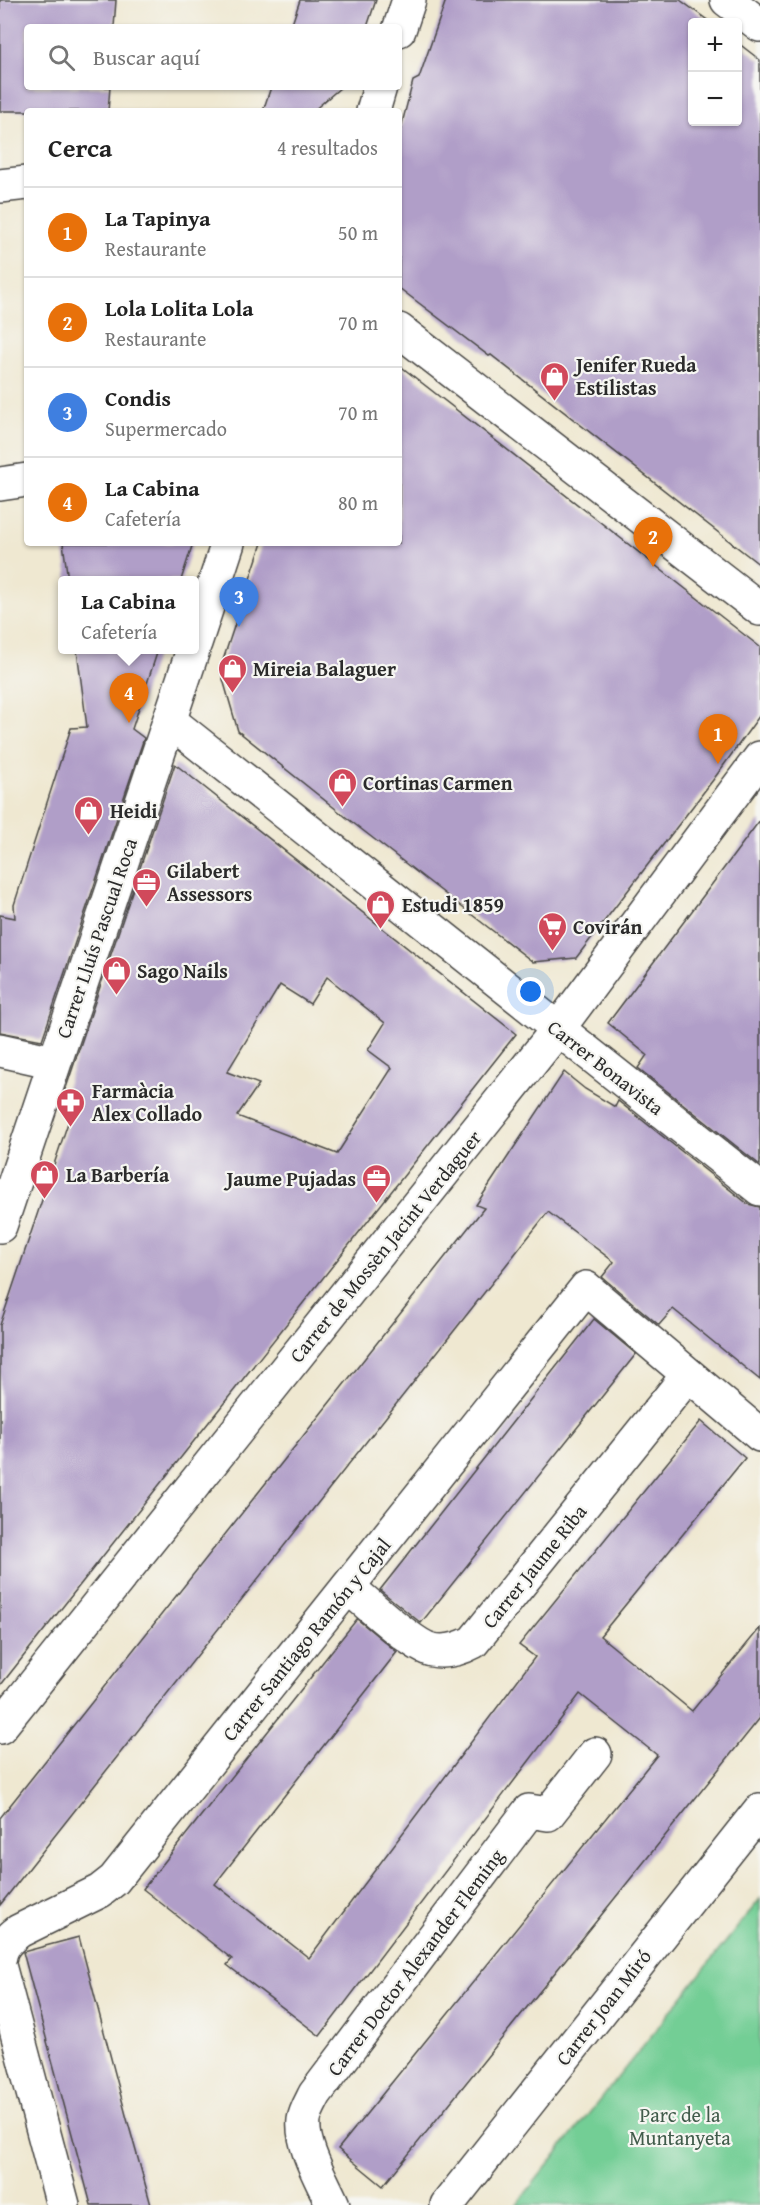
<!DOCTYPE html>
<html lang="es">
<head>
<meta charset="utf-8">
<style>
	:root { --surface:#fff; --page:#f6f6f6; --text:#222; --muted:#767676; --line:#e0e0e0; --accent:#d1495b }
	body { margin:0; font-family:"Gentium Book Plus",serif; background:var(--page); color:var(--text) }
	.controls { position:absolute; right:18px; top:18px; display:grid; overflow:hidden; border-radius:6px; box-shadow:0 2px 4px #0004 }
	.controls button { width:54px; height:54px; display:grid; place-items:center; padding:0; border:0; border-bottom:2px solid var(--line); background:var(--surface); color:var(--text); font:30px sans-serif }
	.you { position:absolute; left:531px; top:992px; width:21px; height:21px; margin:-15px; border:4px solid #fff; border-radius:50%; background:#1a73e8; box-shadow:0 0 0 9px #1a73e833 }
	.badge { display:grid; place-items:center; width:39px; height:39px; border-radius:50%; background:var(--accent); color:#fff; font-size:20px; font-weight:700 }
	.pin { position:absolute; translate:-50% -50px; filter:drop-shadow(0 2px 3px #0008) }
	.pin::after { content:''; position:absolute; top:32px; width:21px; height:18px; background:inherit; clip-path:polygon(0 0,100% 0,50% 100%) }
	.popup { position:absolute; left:58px; top:576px; width:141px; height:78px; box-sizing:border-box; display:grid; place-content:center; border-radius:6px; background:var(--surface); filter:drop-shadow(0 2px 4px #0005); font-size:20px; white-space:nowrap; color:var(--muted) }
	.popup b { font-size:22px; color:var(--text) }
	.popup::after { content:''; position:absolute; left:50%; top:100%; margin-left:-12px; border:12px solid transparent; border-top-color:var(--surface) }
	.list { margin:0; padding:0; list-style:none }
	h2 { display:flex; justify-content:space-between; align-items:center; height:78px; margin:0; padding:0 24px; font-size:26px }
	h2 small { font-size:20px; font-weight:400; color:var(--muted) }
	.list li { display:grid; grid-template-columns:39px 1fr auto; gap:18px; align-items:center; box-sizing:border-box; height:90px; padding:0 24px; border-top:2px solid var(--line) }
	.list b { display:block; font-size:22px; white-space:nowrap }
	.list p { margin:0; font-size:20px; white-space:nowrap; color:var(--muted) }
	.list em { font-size:20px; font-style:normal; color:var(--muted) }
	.icon { flex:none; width:33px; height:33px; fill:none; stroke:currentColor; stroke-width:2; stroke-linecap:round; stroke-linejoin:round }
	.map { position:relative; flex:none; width:760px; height:2205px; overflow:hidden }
	.search { position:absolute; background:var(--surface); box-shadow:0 2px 4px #0004; left:24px; top:24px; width:378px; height:66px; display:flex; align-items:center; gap:15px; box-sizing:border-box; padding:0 21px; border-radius:6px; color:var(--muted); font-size:22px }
	.panel { position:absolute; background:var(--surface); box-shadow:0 2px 4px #0004; left:24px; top:108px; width:378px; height:438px; border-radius:6px }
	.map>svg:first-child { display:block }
	.green { fill:#73ce95; stroke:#4f7c60; stroke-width:1.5 }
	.building { fill:#b09ec8; fill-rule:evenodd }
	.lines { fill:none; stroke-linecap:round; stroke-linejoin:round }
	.minor-casing { stroke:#484744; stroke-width:36 }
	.minor { stroke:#fff; stroke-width:33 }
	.labels { text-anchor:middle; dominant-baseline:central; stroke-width:4.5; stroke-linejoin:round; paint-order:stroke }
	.poi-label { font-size:20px; font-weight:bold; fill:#2b2b2b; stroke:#f6f6f2; text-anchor:start }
	.street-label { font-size:20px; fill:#2b2b2b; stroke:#f6f6f2 }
	.park-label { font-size:20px; fill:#415c4b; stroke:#f6f6f2 }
</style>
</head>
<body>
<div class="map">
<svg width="760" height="2205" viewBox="0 0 760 2205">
	<rect width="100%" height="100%" fill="#f6f6f2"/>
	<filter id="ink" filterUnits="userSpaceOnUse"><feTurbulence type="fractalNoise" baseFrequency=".0167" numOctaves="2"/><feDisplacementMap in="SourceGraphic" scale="12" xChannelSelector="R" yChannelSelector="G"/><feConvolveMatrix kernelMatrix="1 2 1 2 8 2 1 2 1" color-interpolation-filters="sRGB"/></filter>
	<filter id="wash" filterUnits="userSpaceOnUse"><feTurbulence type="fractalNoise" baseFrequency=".008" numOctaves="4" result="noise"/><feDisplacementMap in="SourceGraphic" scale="24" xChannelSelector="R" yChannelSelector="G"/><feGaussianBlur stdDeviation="1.35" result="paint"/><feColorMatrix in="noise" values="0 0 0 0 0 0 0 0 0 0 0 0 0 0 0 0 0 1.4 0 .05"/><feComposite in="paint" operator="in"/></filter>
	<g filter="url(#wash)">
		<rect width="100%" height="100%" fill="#efe8d1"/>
		<!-- green -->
		<path class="green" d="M760 1899V2205H516Z"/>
		<g id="blocks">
			<!-- building -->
			<g class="building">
				<path d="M0 0H116L114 27H27V87H110L108 111H0Z"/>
				<path d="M300 0H376L367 27H291Z"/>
				<path d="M446 0H680L710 22H693V122H738V43L760 60V565L491 355 489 356 399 288V135L413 81 419 78Z"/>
				<path d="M271 87H341L313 111H263Z"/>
				<path d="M399 365 760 647V715L713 780 576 958 533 962 352 822 238 731 220 669 262 543H399Z"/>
				<path d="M63 543H193L181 580H68Z"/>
				<path d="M77 650H158L132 729 144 738 42 1040 0 1032V915L15 918 14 905 71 728 87 727Z"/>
				<path d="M175 764 516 1034 0 1686V1325L77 1096 65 1091ZM327 977 385 1023 368 1050 392 1068 337 1154 237 1116 259 1084 227 1072 280 985 310 1004Z"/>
				<path d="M760 820V1165L638 1068 647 1055 608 1023Z"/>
				<path d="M564 1072 585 1089 615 1107 618 1101 748 1204 760 1207V1380L673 1309 659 1325 602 1277 614 1262 548 1212 0 1905V1818L484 1208 476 1205Z"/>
				<path d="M594 1319 636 1354 421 1623 380 1590Z"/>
				<path d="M701 1421 745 1458 600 1636 692 1711 760 1628V1718L383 2186 338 2149 657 1755 580 1694 320 2036 227 1965 232 1959 143 1889 357 1619 397 1652 215 1884 309 1958 535 1657 519 1645Z"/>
				<path d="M79 1937 127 2119 151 2205H91L23 1952Z"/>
			</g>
		</g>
	</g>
	<g filter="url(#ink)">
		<use href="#blocks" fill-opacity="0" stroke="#484744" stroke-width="1.5"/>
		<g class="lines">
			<defs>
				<g id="minor">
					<path d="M727 0 760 25"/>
					<path d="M399 30 409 0"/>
					<path d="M373 111 380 87"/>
					<path d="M0 186 27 183"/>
					<path d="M399 330 760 609"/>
					<path d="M0 484 27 480"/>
					<path d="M195 643 228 543"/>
					<path d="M170 721 760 1189"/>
					<path d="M0 1050 54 1062"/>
					<path d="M0 1226 193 650"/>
					<path d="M348 1587C365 1601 413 1646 432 1650 447 1653 460 1649 473 1642L688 1375"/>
					<path d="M0 1727 558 1029 760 758"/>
					<path d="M0 1956C1 1946 11 1937 19 1931L100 1891 114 1880 586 1288 760 1435"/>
					<path d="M0 1969 63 2205"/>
					<path d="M333 2205C323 2182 301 2146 304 2120 305 2112 311 2102 315 2094L529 1811 548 1814 595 1754"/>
					<path d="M447 2205 760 1810"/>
				</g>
			</defs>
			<!-- minor casing -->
			<use href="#minor" class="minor-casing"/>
			<!-- minor -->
			<use href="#minor" class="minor"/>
		</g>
	</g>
	<!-- icons -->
	<defs>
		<symbol id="shop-pin" viewBox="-11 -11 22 30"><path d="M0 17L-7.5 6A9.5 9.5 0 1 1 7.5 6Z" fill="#d1495b" stroke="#f6f6f2"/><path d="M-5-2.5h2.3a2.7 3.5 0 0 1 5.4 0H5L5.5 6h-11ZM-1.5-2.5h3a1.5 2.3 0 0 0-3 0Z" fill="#fff"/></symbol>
		<symbol id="office-pin" viewBox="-11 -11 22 30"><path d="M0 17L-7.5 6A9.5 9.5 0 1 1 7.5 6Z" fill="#d1495b" stroke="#f6f6f2"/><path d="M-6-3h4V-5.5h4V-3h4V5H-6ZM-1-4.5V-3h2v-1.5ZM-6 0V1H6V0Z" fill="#fff"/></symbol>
		<symbol id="supermarket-pin" viewBox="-11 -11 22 30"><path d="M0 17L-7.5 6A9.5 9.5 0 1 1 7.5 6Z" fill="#d1495b" stroke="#f6f6f2"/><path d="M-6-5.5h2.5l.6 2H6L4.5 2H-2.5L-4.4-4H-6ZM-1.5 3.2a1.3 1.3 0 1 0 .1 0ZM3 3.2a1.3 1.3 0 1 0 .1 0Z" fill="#fff"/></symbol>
		<symbol id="pharmacy-pin" viewBox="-11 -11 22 30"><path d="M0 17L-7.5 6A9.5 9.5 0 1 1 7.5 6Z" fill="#d1495b" stroke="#f6f6f2"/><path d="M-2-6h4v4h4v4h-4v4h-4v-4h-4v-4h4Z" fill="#fff"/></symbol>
	</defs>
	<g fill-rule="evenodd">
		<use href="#shop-pin" x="538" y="360" width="33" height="45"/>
		<use href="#shop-pin" x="216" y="652" width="33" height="45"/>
		<use href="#shop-pin" x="326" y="766" width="33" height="45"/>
		<use href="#shop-pin" x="72" y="794" width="33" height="45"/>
		<use href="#office-pin" x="130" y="866" width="33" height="45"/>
		<use href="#shop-pin" x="364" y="888" width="33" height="45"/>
		<use href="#supermarket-pin" x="536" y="910" width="33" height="45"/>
		<use href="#shop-pin" x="100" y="954" width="33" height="45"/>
		<use href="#pharmacy-pin" x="54" y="1086" width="33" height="45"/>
		<use href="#shop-pin" x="28" y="1158" width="33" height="45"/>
		<use href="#office-pin" x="360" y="1162" width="33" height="45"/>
	</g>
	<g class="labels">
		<!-- poi labels -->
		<g class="poi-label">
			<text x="576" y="364">Jenifer Rueda<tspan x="576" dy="23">Estilistas</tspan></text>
			<text x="253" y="668">Mireia Balaguer</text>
			<text x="363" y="782">Cortinas Carmen</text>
			<text x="110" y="810">Heidi</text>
			<text x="167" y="870">Gilabert<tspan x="167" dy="23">Assessors</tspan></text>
			<text x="402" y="904">Estudi 1859</text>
			<text x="573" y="926">Covirán</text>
			<text x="137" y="970">Sago Nails</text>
			<text x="92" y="1090">Farmàcia<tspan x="92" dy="23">Alex Collado</tspan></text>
			<text x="66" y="1174">La Barbería</text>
			<text x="356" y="1178" text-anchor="end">Jaume Pujadas</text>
		</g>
		<!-- street labels -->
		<g class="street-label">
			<text transform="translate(96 938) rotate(-71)">Carrer Lluís Pascual Roca</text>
			<text transform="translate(606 1067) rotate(38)">Carrer Bonavista</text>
			<text transform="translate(385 1246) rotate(-51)">Carrer de Mossèn Jacint Verdaguer</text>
			<text transform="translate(534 1566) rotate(-51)">Carrer Jaume Riba</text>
			<text transform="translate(306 1639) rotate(-51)">Carrer Santiago Ramón y Cajal</text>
			<text transform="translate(415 1962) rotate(-53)">Carrer Doctor Alexander Fleming</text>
			<text transform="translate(603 2007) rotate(-52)">Carrer Joan Miró</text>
		</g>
		<!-- park labels -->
		<g class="park-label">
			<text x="680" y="2114">Parc de la<tspan x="680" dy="23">Muntanyeta</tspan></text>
		</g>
	</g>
</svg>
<div class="controls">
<button>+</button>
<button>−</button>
</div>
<div class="you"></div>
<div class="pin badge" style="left:718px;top:764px;background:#e8710a">1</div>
<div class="pin badge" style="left:653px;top:567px;background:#e8710a">2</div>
<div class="pin badge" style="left:239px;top:627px;background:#3f7fe0">3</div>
<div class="pin badge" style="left:129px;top:723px;background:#e8710a">4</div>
<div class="popup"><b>La Cabina</b>Cafetería</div>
<div class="search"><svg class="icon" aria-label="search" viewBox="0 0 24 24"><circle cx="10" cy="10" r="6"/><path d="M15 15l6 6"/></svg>Buscar aquí</div>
<section class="panel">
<h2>Cerca<small>4 resultados</small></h2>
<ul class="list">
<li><span class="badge" style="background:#e8710a">1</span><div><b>La Tapinya</b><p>Restaurante</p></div><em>50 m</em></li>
<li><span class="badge" style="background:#e8710a">2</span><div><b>Lola Lolita Lola</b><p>Restaurante</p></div><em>70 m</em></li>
<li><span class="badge" style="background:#3f7fe0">3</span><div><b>Condis</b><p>Supermercado</p></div><em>70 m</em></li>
<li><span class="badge" style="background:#e8710a">4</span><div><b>La Cabina</b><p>Cafetería</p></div><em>80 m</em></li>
</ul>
</section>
</div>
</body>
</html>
